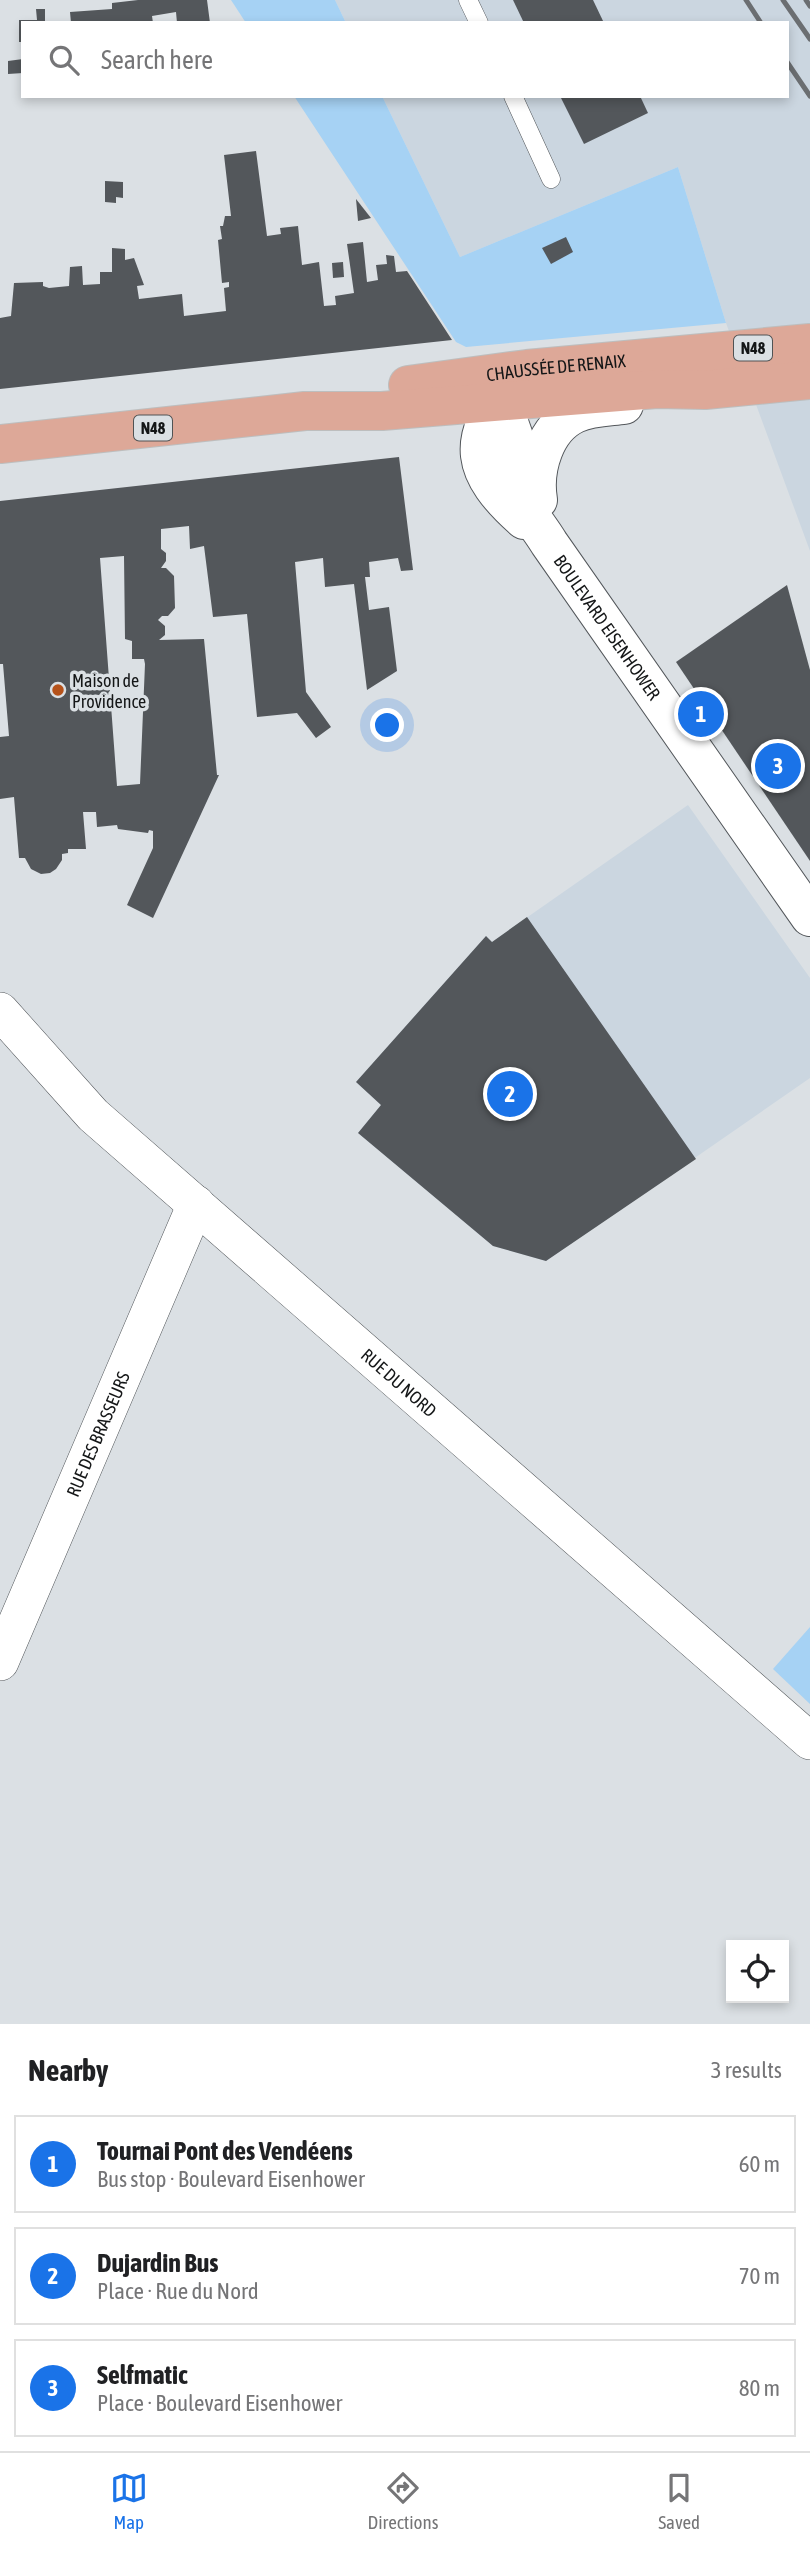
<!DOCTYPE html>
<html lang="en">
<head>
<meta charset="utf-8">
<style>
	:root { --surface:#fff; --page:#f2f2f2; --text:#202124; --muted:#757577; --line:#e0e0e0; --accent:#1a73e8 }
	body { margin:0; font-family:"Asap Condensed",sans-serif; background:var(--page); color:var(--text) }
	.controls { position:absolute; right:21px; bottom:21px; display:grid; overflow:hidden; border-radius:0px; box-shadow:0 4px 10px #0003 }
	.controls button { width:63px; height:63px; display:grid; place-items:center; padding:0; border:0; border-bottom:2px solid var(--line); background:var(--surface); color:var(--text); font:35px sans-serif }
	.you { position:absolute; left:388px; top:726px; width:24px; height:24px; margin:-18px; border:5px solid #fff; border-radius:50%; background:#1a73e8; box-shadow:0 0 0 10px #1a73e833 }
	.badge { display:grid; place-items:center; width:46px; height:46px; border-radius:50%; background:var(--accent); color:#fff; font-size:23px; font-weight:700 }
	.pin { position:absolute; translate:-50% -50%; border:4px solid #fff; box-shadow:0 2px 7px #0006 }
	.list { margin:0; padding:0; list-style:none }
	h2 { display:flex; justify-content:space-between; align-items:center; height:91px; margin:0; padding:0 28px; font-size:30px }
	h2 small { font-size:23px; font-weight:400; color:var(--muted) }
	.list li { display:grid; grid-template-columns:46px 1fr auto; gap:21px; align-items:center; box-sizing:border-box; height:98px; margin:0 14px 14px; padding:0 14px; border:2px solid var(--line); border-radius:0px }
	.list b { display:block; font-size:26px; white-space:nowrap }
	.list p { margin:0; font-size:23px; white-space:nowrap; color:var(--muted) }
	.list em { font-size:23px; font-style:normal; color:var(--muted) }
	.icon { flex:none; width:38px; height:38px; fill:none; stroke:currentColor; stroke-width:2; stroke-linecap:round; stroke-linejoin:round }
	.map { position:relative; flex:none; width:810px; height:2024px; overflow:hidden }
	.search { position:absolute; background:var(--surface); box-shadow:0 4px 10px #0003; left:21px; right:21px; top:21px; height:77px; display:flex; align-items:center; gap:18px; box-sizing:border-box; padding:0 24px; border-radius:0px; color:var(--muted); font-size:26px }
	.sheet { height:427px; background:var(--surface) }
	nav { display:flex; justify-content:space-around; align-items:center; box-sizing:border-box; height:98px; border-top:2px solid var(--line); background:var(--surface); font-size:19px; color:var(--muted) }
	nav a { display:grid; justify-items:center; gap:4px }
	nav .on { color:var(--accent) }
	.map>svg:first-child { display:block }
	.built { fill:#cbd6e0 }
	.green { fill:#a6d2f4 }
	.building { fill:#53575b; fill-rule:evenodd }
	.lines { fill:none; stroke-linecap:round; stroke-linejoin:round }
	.service-casing { stroke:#53575b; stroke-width:19 }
	.minor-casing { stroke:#53575b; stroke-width:38 }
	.tertiary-casing { stroke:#53575b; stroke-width:40 }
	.primary-casing { stroke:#bdbebe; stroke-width:40 }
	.service { stroke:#fff; stroke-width:18 }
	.minor { stroke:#fff; stroke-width:37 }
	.tertiary { stroke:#fff; stroke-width:38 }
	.primary { stroke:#dda898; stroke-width:38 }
	.rail { stroke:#6b6e71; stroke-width:5 }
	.poi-dot { fill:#b5521a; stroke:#dbe0e4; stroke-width:2.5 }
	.labels { text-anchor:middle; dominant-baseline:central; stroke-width:7; stroke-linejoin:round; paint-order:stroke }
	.shield { fill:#dbe0e4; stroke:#505354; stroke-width:2 }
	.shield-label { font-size:16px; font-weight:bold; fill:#141617 }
	.street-label { font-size:18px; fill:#141617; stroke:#dbe0e4 }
	.poi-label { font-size:18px; fill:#141617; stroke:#dbe0e4; text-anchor:start }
</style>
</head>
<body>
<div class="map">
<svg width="810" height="2024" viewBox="0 0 810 2024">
	<rect width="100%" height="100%" fill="#dbe0e4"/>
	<!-- built -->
	<g class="built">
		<path d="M335 0H810V551L726 323 678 167 460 257 382 96H787V23H346Z"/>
		<path d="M688 805 810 978V1078L546 1261 493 1246 358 1133 381 1105 356 1082 486 936 492 942Z"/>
	</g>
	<!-- green -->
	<g class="green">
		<path d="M231 0H335L346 23H246Z"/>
		<path d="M294 96H382L460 257 678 167 726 323 466 347 456 342Z"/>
		<path d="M810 1627V1704L773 1669Z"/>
	</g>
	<!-- building -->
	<g class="building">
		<path d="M138 0H207L210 23H177L176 12 152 16 153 23H71L70 12 112 9V3Z"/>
		<path d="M513 0H593L604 23H524Z"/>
		<path d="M36 9H45V23H23V42H19V20H37Z"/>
		<path d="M23 59V73L8 74V61Z"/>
		<path d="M560 96H640L648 113 584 144Z"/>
		<path d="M256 151 267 236 281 234 280 228 298 226 302 265 319 262 324 306 336 305 335 296 354 293 347 244 363 242 367 282 378 280 376 265 387 264 386 255 394 256 396 272 407 271 452 340 0 389V318L11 316 14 283 43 282V286L49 288 69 286 70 267 82 266 83 285 100 284V272H112V248L125 249V260L134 258 144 285 137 286 139 299 182 294 184 316 226 311 224 288 229 287V282L222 283 218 240 222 239 220 226H223L225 216H231L224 155Z"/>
		<path d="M105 181 123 182V198L116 197V203L105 202Z"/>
		<path d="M356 199 371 218 358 221Z"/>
		<path d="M566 237 573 252 551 264 542 248Z"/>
		<path d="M343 262 344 277 333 278 332 263Z"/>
		<path d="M399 457 413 570 401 571 398 558 369 562 370 577H365L369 610 389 607 397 671 367 690 354 584 325 587 323 558 295 562 306 692 331 727 316 738 297 713 257 717 247 614 213 617 204 546 190 549 189 526 161 529V549L166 553V561L161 568H166L174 576 175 608 168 616H162L158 620 165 626V635L159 640 204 639 217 775H219L153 918 127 905 153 848V831L149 830 148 833 118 829 117 825 97 827 96 812H83L86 849H68V853L62 854V860L56 869 50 873 41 874 31 869 25 858H19L14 797 0 799V737L9 736 3 664H0V501ZM124 556 125 639 132 641V659H144L145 664 140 784 117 786 100 558Z"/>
		<path d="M787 585 810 670V861L676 662Z"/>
		<path d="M527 917 696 1159 546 1261 493 1246 358 1133 381 1105 356 1082 486 936 492 942Z"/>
	</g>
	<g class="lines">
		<defs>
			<g id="service">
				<path d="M468 0 479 23"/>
				<path d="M513 96 551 179"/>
			</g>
			<g id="minor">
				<path id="s1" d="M0 1011 93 1115 810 1741"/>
				<path id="s2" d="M0 1662 196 1204"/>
			</g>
			<g id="tertiary">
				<path id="s3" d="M474 382C501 399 515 427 518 459 519 471 515 484 520 497 526 512 540 528 549 543L810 917"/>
				<path d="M511 385C464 440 471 473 524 520"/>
				<path d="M538 500C533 469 545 428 575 414 590 407 608 407 624 405"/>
			</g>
			<g id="primary">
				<path id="s4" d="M408 385 527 369 810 343"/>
				<path d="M0 444 305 411H382L657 389 705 390 810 380"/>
			</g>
		</defs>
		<!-- service casing -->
		<use href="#service" class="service-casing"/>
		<!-- minor casing -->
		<use href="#minor" class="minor-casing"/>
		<!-- tertiary casing -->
		<use href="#tertiary" class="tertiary-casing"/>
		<!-- primary casing -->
		<use href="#primary" class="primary-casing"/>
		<!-- service -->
		<use href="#service" class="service"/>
		<!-- minor -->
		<use href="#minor" class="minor"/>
		<!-- tertiary -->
		<use href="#tertiary" class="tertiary"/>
		<!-- primary -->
		<use href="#primary" class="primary"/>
		<!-- rail -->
		<g class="rail">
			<path d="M746 0 761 23"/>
			<path d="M783 0 810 39"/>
			<path d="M806 0 810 6"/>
			<path d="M787 62 810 96"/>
		</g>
	</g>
	<!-- markers -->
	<circle class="poi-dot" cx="58" cy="690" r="7"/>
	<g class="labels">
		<!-- shield labels -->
		<g class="shield">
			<rect x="734" y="335.5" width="38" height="25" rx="5"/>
			<rect x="134" y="415.5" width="38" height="25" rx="5"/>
		</g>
		<g class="shield-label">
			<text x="753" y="348">N48</text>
			<text x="153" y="428">N48</text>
		</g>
		<!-- street labels -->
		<g class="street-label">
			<text stroke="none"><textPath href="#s4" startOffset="149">CHAUSSÉE DE RENAIX</textPath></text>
			<text stroke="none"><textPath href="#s3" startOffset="287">BOULEVARD EISENHOWER</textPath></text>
			<text stroke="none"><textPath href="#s1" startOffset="546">RUE DU NORD</textPath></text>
			<text stroke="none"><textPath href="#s2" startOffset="248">RUE DES BRASSEURS</textPath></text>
		</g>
		<!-- poi labels -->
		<g class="poi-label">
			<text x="72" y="680">Maison de<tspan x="72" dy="21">Providence</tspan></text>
		</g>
	</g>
</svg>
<div class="controls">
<button><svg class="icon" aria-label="locate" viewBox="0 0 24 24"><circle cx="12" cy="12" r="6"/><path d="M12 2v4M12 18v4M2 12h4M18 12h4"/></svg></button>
</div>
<div class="you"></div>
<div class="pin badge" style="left:701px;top:714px">1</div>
<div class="pin badge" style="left:510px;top:1094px">2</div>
<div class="pin badge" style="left:778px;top:766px">3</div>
<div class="search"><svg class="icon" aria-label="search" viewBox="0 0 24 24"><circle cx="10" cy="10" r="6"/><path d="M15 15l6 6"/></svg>Search here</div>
</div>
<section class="sheet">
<h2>Nearby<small>3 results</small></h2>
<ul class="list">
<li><span class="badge">1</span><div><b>Tournai Pont des Vendéens</b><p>Bus stop · Boulevard Eisenhower</p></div><em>60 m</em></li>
<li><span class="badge">2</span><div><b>Dujardin Bus</b><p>Place · Rue du Nord</p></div><em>70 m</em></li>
<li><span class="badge">3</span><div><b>Selfmatic</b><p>Place · Boulevard Eisenhower</p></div><em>80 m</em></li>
</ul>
</section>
<nav>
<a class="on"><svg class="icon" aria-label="map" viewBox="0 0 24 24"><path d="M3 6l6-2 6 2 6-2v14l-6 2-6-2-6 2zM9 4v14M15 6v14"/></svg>Map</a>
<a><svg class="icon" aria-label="directions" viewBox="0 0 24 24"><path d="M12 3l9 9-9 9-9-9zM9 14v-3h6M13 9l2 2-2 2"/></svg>Directions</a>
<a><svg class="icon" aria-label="saved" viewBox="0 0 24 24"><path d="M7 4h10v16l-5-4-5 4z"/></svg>Saved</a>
</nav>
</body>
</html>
